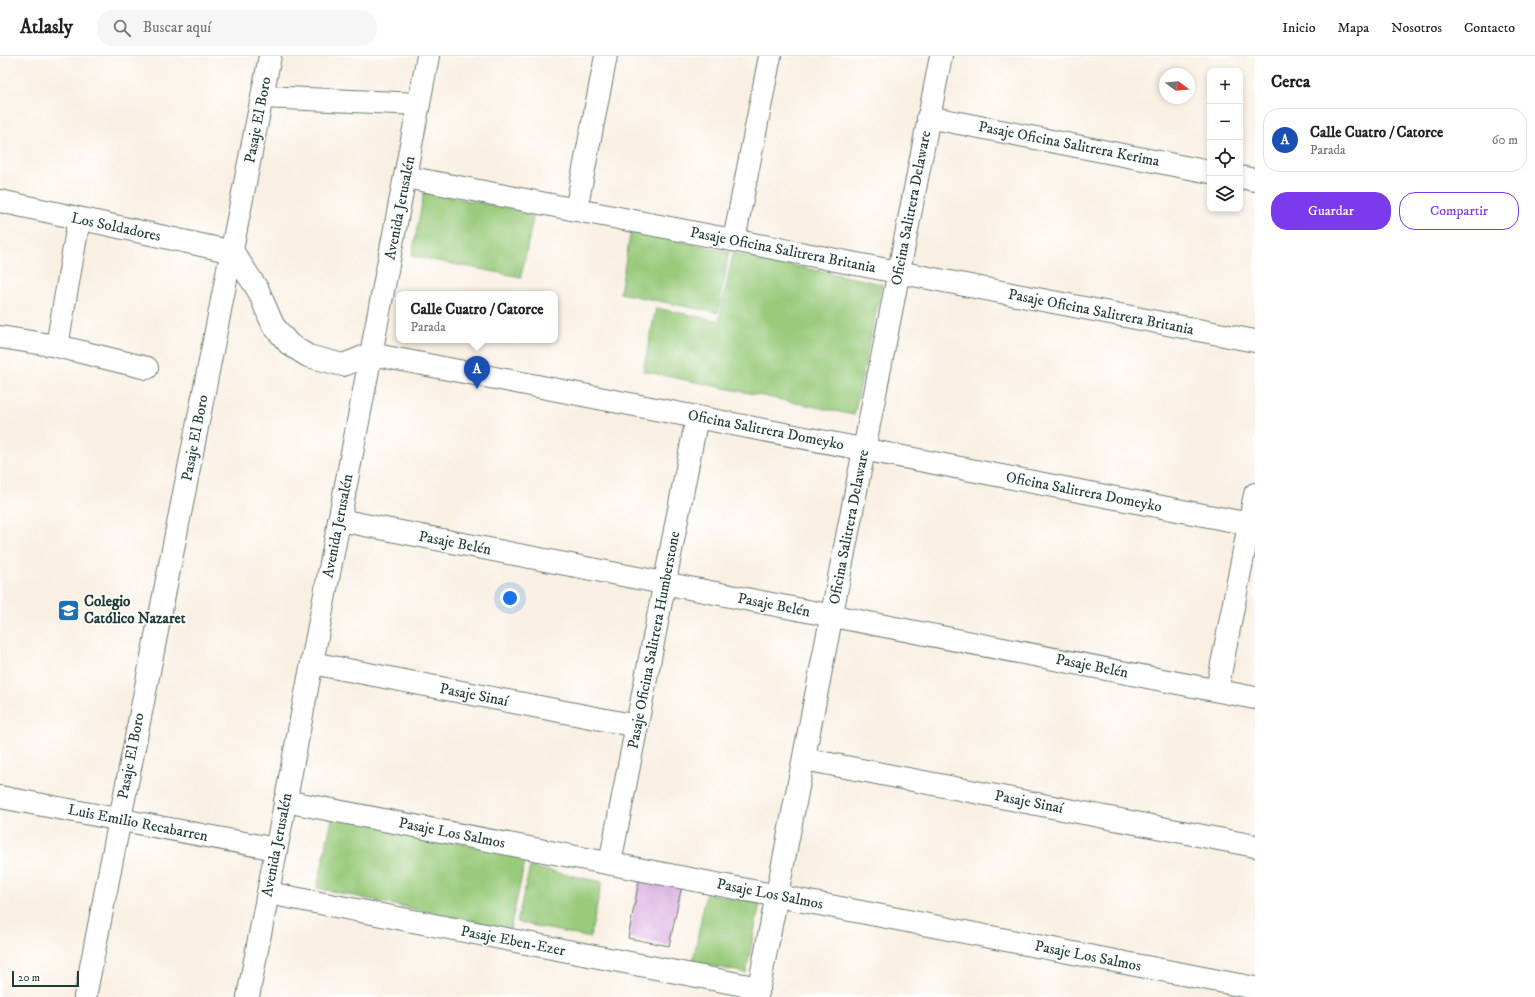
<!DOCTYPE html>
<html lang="es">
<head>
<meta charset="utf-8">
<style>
	:root { --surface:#fff; --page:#f6f6f6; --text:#202124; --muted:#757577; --line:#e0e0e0; --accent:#7c3aed }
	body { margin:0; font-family:"IM FELL DW Pica",serif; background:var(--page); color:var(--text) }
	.controls { position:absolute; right:12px; top:12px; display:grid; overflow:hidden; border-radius:8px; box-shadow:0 2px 6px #0003 }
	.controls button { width:36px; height:36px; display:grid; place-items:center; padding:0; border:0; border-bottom:1px solid var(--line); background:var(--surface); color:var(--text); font:20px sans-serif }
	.compass { position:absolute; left:1159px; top:12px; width:36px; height:36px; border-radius:50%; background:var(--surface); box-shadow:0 2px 6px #0003; rotate:106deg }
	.scale { position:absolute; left:12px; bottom:10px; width:67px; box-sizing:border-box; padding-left:4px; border:2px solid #1f3d34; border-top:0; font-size:11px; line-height:14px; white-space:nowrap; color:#1f3d34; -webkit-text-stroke:3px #fff; paint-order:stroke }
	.you { position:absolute; left:510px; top:542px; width:14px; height:14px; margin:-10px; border:3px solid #fff; border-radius:50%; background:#1a73e8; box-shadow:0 0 0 6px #1a73e833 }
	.badge { display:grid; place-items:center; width:26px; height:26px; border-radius:50%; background:var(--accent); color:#fff; font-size:13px; font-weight:700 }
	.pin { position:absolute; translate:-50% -33px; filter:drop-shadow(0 1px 2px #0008) }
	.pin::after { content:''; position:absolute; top:21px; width:14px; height:12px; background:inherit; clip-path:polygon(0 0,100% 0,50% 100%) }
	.popup { position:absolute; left:396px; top:235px; width:162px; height:52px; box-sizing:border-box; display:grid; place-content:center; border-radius:8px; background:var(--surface); filter:drop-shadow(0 1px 3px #0005); font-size:13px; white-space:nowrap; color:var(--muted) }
	.popup b { font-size:15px; color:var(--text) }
	.popup::after { content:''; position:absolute; left:50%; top:100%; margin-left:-8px; border:8px solid transparent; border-top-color:var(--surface) }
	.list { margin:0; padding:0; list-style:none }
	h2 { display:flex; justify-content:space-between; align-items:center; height:52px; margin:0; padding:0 16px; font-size:17px }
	h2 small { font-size:13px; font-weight:400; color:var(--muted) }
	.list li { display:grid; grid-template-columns:26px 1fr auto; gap:12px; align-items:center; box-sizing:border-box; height:64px; margin:0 8px 8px; padding:0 8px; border:1px solid var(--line); border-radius:16px }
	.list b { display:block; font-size:15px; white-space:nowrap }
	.list p { margin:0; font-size:13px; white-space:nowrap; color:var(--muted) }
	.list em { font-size:13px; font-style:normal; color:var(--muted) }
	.actions { display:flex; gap:8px; padding:12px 16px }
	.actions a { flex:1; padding:9px 0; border:1px solid var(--accent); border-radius:16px; text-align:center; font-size:14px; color:var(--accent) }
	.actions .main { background:var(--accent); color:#fff }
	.icon { flex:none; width:22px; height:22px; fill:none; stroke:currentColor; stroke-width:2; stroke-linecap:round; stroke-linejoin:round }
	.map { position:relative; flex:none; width:1255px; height:941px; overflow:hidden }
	header { display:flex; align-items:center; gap:24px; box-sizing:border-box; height:56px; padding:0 20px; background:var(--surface); border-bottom:1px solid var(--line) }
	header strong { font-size:19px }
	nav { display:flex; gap:22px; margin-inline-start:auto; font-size:14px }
	.search { width:280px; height:36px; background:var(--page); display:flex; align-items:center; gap:10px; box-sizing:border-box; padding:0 14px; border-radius:16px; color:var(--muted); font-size:15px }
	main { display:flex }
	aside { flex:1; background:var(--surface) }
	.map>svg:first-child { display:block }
	.green { fill:#9acb7b; stroke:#5c8458 }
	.building { fill:#d29fd9 }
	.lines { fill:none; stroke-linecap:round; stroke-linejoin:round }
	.minor-casing { stroke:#6b7c71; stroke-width:24 }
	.minor { stroke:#fff; stroke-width:22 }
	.labels { text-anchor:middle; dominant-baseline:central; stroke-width:3.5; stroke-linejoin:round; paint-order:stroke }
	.street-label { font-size:15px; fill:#1f3d34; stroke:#fff }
	.poi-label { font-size:15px; font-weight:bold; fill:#1f3d34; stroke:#fff; text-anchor:start }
</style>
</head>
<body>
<header>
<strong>Atlasly</strong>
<div class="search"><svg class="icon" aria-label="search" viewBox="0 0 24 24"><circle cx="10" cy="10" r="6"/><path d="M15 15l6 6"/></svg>Buscar aquí</div>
<nav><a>Inicio</a><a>Mapa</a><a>Nosotros</a><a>Contacto</a></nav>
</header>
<main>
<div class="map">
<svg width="1255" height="941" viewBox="0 0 1255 941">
	<rect width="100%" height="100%" fill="#fff"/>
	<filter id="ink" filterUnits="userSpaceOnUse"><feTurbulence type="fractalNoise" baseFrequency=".025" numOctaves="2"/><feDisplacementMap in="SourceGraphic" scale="8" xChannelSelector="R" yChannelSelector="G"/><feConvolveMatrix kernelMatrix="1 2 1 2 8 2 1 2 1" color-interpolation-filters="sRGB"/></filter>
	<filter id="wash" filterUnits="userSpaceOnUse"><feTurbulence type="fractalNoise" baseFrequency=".012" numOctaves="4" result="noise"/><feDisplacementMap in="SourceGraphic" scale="16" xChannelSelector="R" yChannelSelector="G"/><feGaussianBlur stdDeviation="0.9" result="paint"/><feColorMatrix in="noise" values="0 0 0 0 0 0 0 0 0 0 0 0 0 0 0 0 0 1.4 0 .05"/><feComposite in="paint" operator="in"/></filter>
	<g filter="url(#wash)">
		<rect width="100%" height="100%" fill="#f9f0e3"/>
		<!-- green -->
		<g class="green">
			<path d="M424 136 534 157 521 221 412 200Z"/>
			<path d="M631 174 729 196 718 257 620 237Z"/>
			<path d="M733 197 882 228 854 359 643 315 656 252 719 265Z"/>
			<path d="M333 759 526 801 510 874 317 832Z"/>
			<path d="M530 811 602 826 590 882 517 866Z"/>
			<path d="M706 837 760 847 746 917 693 906Z"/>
		</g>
		<g id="blocks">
			<!-- building -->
			<path class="building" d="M640 820 682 829 669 890 628 882Z"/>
		</g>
	</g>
	<g filter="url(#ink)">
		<use href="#blocks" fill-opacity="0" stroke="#6b7c71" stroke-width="1"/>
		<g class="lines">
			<defs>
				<g id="minor">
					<path d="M263 41 419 48"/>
					<path d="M928 61 1210 116"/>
					<path d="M406 121 1255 285"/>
					<path d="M1240 121 1255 124"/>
					<path d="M0 145 233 196 258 234 273 269 289 288 308 300 343 309 371 298 1255 469"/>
					<path d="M576 154 606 0"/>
					<path d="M79 163 57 290 147 312"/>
					<path d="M734 184 770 0"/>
					<path d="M0 281 57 290"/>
					<path d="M339 464 1255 642"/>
					<path d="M312 607 637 670"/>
					<path d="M1217 634 1255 438"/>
					<path d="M804 703 1255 790"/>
					<path d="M0 741 276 793"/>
					<path d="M285 745 1255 932"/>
					<path d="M610 807 697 361"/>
					<path d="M268 837 759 932"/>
					<path d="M85 941C144 627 211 314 270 0"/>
					<path d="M248 941 428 0"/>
					<path d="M757 941 941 0"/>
				</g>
			</defs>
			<!-- minor casing -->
			<use href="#minor" class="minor-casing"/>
			<!-- minor -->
			<use href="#minor" class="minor"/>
		</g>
	</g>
	<!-- icons -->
	<defs>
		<symbol id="school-square" viewBox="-11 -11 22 22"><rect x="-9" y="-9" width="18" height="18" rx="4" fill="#1f6fb2" stroke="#fff"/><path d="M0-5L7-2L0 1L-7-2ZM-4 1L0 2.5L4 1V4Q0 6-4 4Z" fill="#fff"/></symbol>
	</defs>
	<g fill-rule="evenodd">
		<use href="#school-square" x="56" y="542" width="25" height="25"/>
	</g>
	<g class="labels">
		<!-- street labels -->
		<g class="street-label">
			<text transform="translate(258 64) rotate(-79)">Pasaje El Boro</text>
			<text transform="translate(1069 88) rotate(11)">Pasaje Oficina Salitrera Kerima</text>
			<text transform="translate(400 152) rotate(-79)">Avenida Jerusalén</text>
			<text transform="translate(911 152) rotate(-79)">Oficina Salitrera Delaware</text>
			<text transform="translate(116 171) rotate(12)">Los Soldadores</text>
			<text transform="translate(783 194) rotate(11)">Pasaje Oficina Salitrera Britania</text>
			<text transform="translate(1101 256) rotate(11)">Pasaje Oficina Salitrera Britania</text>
			<text transform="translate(766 374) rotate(11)">Oficina Salitrera Domeyko</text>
			<text transform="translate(195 382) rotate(-79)">Pasaje El Boro</text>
			<text transform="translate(1084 436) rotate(11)">Oficina Salitrera Domeyko</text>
			<text transform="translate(338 470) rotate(-79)">Avenida Jerusalén</text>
			<text transform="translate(849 471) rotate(-79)">Oficina Salitrera Delaware</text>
			<text transform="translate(455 487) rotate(11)">Pasaje Belén</text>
			<text transform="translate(774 549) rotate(11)">Pasaje Belén</text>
			<text transform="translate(654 584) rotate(-79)">Pasaje Oficina Salitrera Humberstone</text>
			<text transform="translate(1092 610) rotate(11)">Pasaje Belén</text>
			<text transform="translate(474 639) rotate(11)">Pasaje Sinaí</text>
			<text transform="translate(131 700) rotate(-79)">Pasaje El Boro</text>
			<text transform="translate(1029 746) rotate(11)">Pasaje Sinaí</text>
			<text transform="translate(138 767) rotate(11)">Luis Emilio Recabarren</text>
			<text transform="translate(452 777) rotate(11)">Pasaje Los Salmos</text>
			<text transform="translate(277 789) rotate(-79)">Avenida Jerusalén</text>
			<text transform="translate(770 838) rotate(11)">Pasaje Los Salmos</text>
			<text transform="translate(513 885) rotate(11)">Pasaje Eben-Ezer</text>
			<text transform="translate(1088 900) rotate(11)">Pasaje Los Salmos</text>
		</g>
		<!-- poi labels -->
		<g class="poi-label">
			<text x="84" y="545">Colegio<tspan x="84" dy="17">Católico Nazaret</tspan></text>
		</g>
	</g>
</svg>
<div class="controls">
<button>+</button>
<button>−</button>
<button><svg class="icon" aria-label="locate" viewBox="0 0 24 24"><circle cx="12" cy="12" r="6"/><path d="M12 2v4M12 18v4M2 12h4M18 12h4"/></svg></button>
<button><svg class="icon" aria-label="layers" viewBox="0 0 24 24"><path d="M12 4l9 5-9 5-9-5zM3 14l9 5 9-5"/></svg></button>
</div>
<svg class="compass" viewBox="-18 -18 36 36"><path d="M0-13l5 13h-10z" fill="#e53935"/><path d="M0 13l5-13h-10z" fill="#757577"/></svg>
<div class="scale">20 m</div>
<div class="you"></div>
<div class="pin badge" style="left:477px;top:333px;background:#1a4fb4">A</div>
<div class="popup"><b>Calle Cuatro / Catorce</b>Parada</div>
</div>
<aside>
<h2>Cerca<small></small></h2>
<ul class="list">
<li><span class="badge" style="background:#1a4fb4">A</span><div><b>Calle Cuatro / Catorce</b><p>Parada</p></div><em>60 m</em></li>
</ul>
<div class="actions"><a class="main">Guardar</a><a>Compartir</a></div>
</aside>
</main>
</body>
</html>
